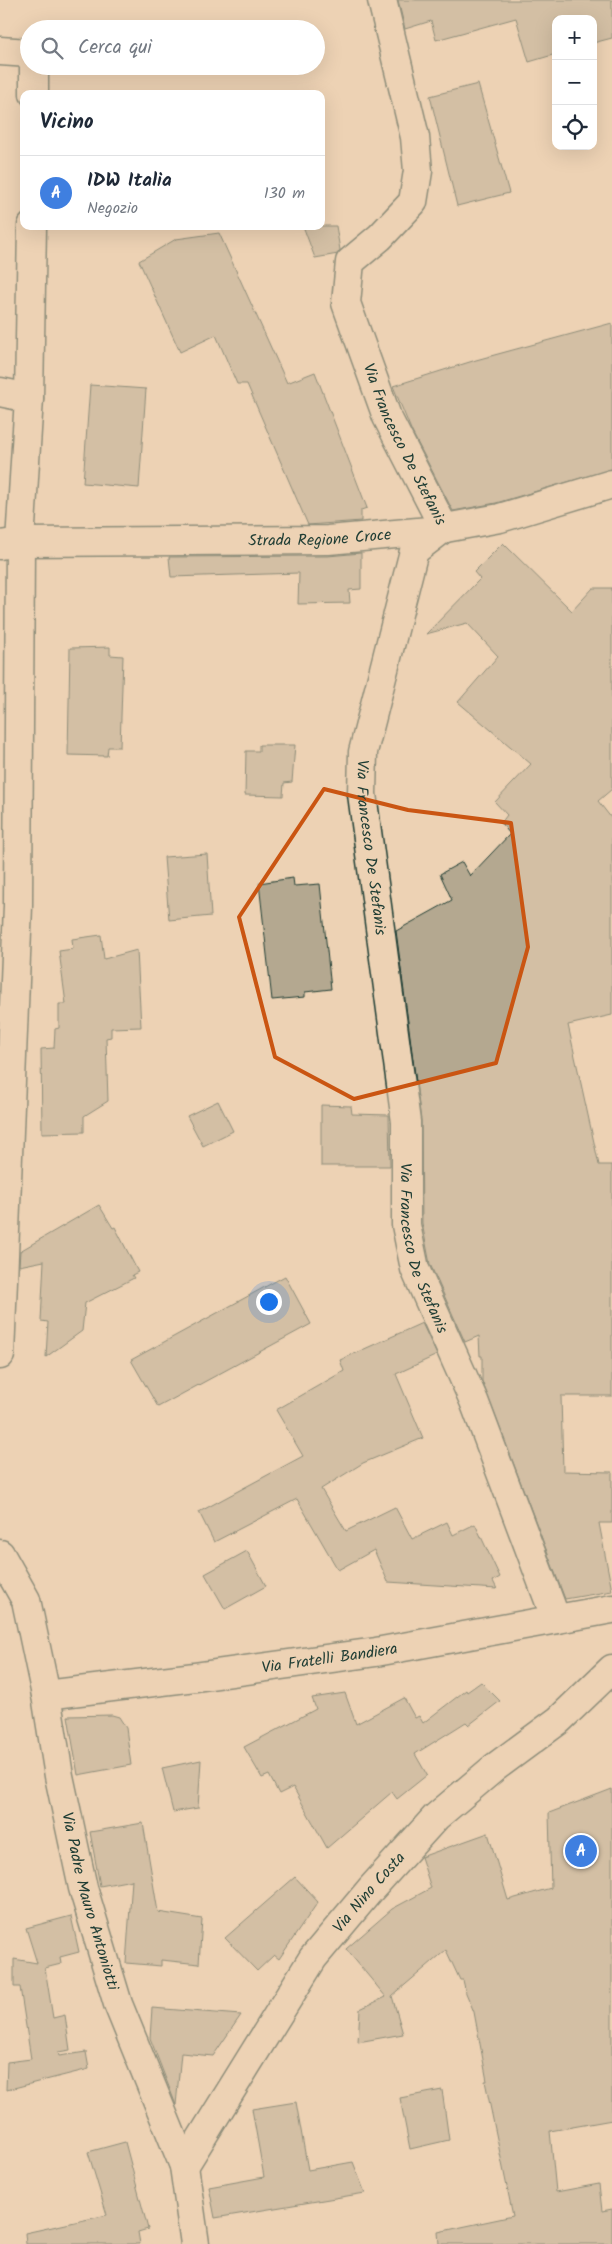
<!DOCTYPE html>
<html lang="it">
<head>
<meta charset="utf-8">
<style>
	:root { --surface:#fff; --page:#f2f2f3; --text:#1f2937; --muted:#747a83; --line:#e0e1e3; --accent:#d93025 }
	body { margin:0; font-family:Kalam,sans-serif; background:var(--page); color:var(--text) }
	.controls { position:absolute; right:15px; top:15px; display:grid; overflow:hidden; border-radius:10px; box-shadow:0 5px 20px #0002 }
	.controls button { width:45px; height:45px; display:grid; place-items:center; padding:0; border:0; border-bottom:1px solid var(--line); background:var(--surface); color:var(--text); font:25px sans-serif }
	.you { position:absolute; left:268px; top:1301px; width:18px; height:18px; margin:-12px; border:4px solid #fff; border-radius:50%; background:#1a73e8; box-shadow:0 0 0 8px #1a73e833 }
	.badge { display:grid; place-items:center; width:32px; height:32px; border-radius:50%; background:var(--accent); color:#fff; font-size:16px; font-weight:700 }
	.pin { position:absolute; translate:-50% -50%; border:2px solid #fff; box-shadow:0 1px 5px #0006 }
	.list { margin:0; padding:0; list-style:none }
	h2 { display:flex; justify-content:space-between; align-items:center; height:65px; margin:0; padding:0 20px; font-size:21px }
	h2 small { font-size:16px; font-weight:400; color:var(--muted) }
	.list li { display:grid; grid-template-columns:32px 1fr auto; gap:15px; align-items:center; box-sizing:border-box; height:75px; padding:0 20px; border-top:1px solid var(--line) }
	.list b { display:block; font-size:19px; white-space:nowrap }
	.list p { margin:0; font-size:16px; white-space:nowrap; color:var(--muted) }
	.list em { font-size:16px; font-style:normal; color:var(--muted) }
	.icon { flex:none; width:28px; height:28px; fill:none; stroke:currentColor; stroke-width:2; stroke-linecap:round; stroke-linejoin:round }
	.map { position:relative; flex:none; width:612px; height:2244px; overflow:hidden }
	.search { position:absolute; background:var(--surface); box-shadow:0 5px 20px #0002; left:20px; top:20px; width:305px; height:55px; display:flex; align-items:center; gap:12px; box-sizing:border-box; padding:0 18px; border-radius:28px; color:var(--muted); font-size:19px }
	.panel { position:absolute; background:var(--surface); box-shadow:0 5px 20px #0002; left:20px; top:90px; width:305px; height:140px; border-radius:10px }
	.map>svg:first-child { display:block }
	.building { fill:#b4a890; stroke:#1f3d34 }
	.lines { fill:none; stroke-linecap:round; stroke-linejoin:round }
	.street-casing { stroke:#1f3d34; stroke-width:31 }
	.street { stroke:#edd2b4; stroke-width:28 }
	.marked { fill:none; stroke:#ca5512; stroke-width:4; stroke-linejoin:round }
	.labels { text-anchor:middle; dominant-baseline:central; stroke-width:4; stroke-linejoin:round; paint-order:stroke }
	.street-label { font-size:16px; fill:#1f3d34; stroke:#edd2b4 }
</style>
</head>
<body>
<div class="map">
<svg width="612" height="2244" viewBox="0 0 612 2244">
	<rect width="100%" height="100%" fill="#edd2b4"/>
	<filter id="ink" filterUnits="userSpaceOnUse"><feTurbulence type="fractalNoise" baseFrequency=".02" numOctaves="2"/><feDisplacementMap in="SourceGraphic" scale="10" xChannelSelector="R" yChannelSelector="G"/><feConvolveMatrix kernelMatrix="1 2 1 2 8 2 1 2 1" color-interpolation-filters="sRGB"/></filter>
	<g filter="url(#ink)">
		<!-- building -->
		<g class="building">
			<path d="M398 0H612V38L593 43V19H556V54L529 62 516 18 436 40 431 21 405 29Z"/>
			<path d="M478 84 509 193 457 206 430 96Z"/>
			<path d="M303 226H336L340 250 338 254 315 258Z"/>
			<path d="M219 233 287 383 315 372 367 508 361 510V521L308 525 247 384H237L216 335 180 352 139 261 176 239Z"/>
			<path d="M612 323V469L496 503 453 511 412 432 393 386 476 360Z"/>
			<path d="M90 385 146 389 139 488 83 483Z"/>
			<path d="M503 543 572 611 593 588H612V789L598 801 612 819V1015L568 1025 599 1165H612V1396H561L563 1471 612 1472V1523H599L612 1591 565 1599 482 1381V1356H480L479 1336 465 1342 430 1264 422 1223 421 1120 396 931 452 900 440 874 462 862 470 876 510 834 501 823 507 815 495 802 531 764 458 702 498 656 467 623 426 634 480 579 474 572Z"/>
			<path d="M361 553V589L349 590 350 603 298 604 299 573 171 577 169 557 328 556Z"/>
			<path d="M110 647V655L123 656 120 747H108L107 756 68 755 70 648Z"/>
			<path d="M259 745H295L292 782 284 783 283 796 245 795 246 751H259Z"/>
			<path d="M207 854 211 916 169 920 164 857Z"/>
			<path d="M293 878 294 886 320 884 331 989 305 992V997L272 1000 259 883Z"/>
			<path d="M101 935 104 959 137 950 141 1027 111 1028V1037L106 1038 108 1101 84 1116V1132L42 1133 41 1049 54 1048 55 1029 59 1028V1004H66L59 951 73 949 72 939Z"/>
			<path d="M218 1101 233 1131 203 1146 187 1116Z"/>
			<path d="M321 1105 351 1106 352 1114 389 1115 390 1166H321Z"/>
			<path d="M99 1205 113 1228 115 1227 138 1272 132 1275 134 1278 85 1303 82 1331 46 1357 48 1322 41 1321 44 1261 19 1266 20 1251Z"/>
			<path d="M285 1276 311 1324 158 1407 131 1360Z"/>
			<path d="M422 1323 437 1355 396 1374 423 1438 363 1463 321 1489 346 1531 395 1507 412 1539 447 1522 453 1535 475 1524 500 1577 493 1581 497 1589 388 1582 374 1550 338 1570 297 1499 214 1542 199 1512 303 1456 276 1410 344 1371 340 1360Z"/>
			<path d="M247 1551 266 1586 225 1609 205 1574Z"/>
			<path d="M481 1682 500 1701 469 1725 466 1722 415 1754 427 1775 397 1799 392 1792 327 1848 293 1787 279 1794 269 1775 262 1778 244 1747 316 1709 312 1698 345 1693 356 1724 404 1698 415 1718 419 1716 423 1723 466 1690 467 1692Z"/>
			<path d="M112 1715 119 1717 126 1728 131 1765 78 1775 68 1716Z"/>
			<path d="M201 1760 198 1808 173 1812 162 1768Z"/>
			<path d="M612 1789V2120L550 2131 556 2192 599 2184 602 2211 612 2209V2244H439L438 2232 513 2216 485 2081H487L474 2012 466 1993 463 1980H460L446 1950 392 1996 403 2034 358 2042 360 2009 386 1997 346 1949 392 1909 431 1888 421 1857 488 1833 508 1900 551 1888 549 1813Z"/>
			<path d="M143 1823 158 1912 202 1919 199 1964 161 1960V1966L126 1963 132 1880 100 1886 90 1832Z"/>
			<path d="M295 1877 318 1902 279 1959 274 1955 257 1971 225 1938Z"/>
			<path d="M71 1916 79 1952 60 1957 61 1964 45 1968 53 2018 65 2015 70 2050 58 2052 59 2056 86 2052 89 2069 6 2090 7 2062 31 2059 20 1987H14V1959L37 1963 26 1928Z"/>
			<path d="M152 2008 241 2015 213 2056 181 2053 176 2105 150 2038Z"/>
			<path d="M442 2090 449 2140 410 2149 400 2098Z"/>
			<path d="M296 2102 308 2170 353 2162 365 2193 215 2218 209 2187 264 2177 252 2109Z"/>
			<path d="M125 2142 148 2229 138 2232 140 2244H26L25 2233 107 2215 88 2152Z"/>
		</g>
		<g class="lines">
			<defs>
				<g id="street">
					<path id="s1" d="M382 0 415 137 418 171 413 202 380 237 350 262 346 303 387 417 444 528 414 551 363 752 362 794 406 1122V1225L415 1269 474 1401 556 1619"/>
					<path d="M0 51 29 53"/>
					<path d="M34 94V66"/>
					<path d="M0 392 29 398"/>
					<path id="s2" d="M0 545 20 542 328 540 429 531 500 518 612 484"/>
					<path d="M0 1355 18 906 20 542 29 398 32 226"/>
					<path id="s3" d="M0 1554 26 1600 46 1695 59 1776 83 1888 118 2004 184 2166 195 2244"/>
					<path id="s4" d="M46 1695 195 1677 376 1652 612 1609"/>
					<path id="s5" d="M184 2166 313 1958 370 1890 436 1817 494 1768 559 1720 612 1669"/>
				</g>
			</defs>
			<!-- street casing -->
			<use href="#street" class="street-casing"/>
			<!-- street -->
			<use href="#street" class="street"/>
		</g>
	</g>
	<!-- marked area -->
	<path d="M0 0H612V2244H0ZM324 789 408 810 511 823 528 947 496 1063 354 1099 275 1057 239 917Z" fill="#edd2b4" fill-opacity=".55" fill-rule="evenodd"/>
	<path class="marked" d="M324 789 408 810 511 823 528 947 496 1063 354 1099 275 1057 239 917Z"/>
	<g class="labels">
		<!-- street labels -->
		<g class="street-label">
			<text stroke="none"><textPath href="#s1" startOffset="488">Via Francesco De Stefanis</textPath></text>
			<text stroke="none"><textPath href="#s2" startOffset="320">Strada Regione Croce</textPath></text>
			<text stroke="none"><textPath href="#s1" startOffset="922">Via Francesco De Stefanis</textPath></text>
			<text stroke="none"><textPath href="#s1" startOffset="1328">Via Francesco De Stefanis</textPath></text>
			<text stroke="none"><textPath href="#s4" startOffset="286">Via Fratelli Bandiera</textPath></text>
			<text stroke="none"><textPath href="#s5" startOffset="331">Via Nino Costa</textPath></text>
			<text stroke="none"><textPath href="#s3" startOffset="361">Via Padre Mauro Antoniotti</textPath></text>
		</g>
	</g>
</svg>
<div class="controls">
<button>+</button>
<button>−</button>
<button><svg class="icon" aria-label="locate" viewBox="0 0 24 24"><circle cx="12" cy="12" r="6"/><path d="M12 2v4M12 18v4M2 12h4M18 12h4"/></svg></button>
</div>
<div class="you"></div>
<div class="pin badge" style="left:581px;top:1851px;background:#3f7fe0">A</div>
<div class="search"><svg class="icon" aria-label="search" viewBox="0 0 24 24"><circle cx="10" cy="10" r="6"/><path d="M15 15l6 6"/></svg>Cerca qui</div>
<section class="panel">
<h2>Vicino<small></small></h2>
<ul class="list">
<li><span class="badge" style="background:#3f7fe0">A</span><div><b>IDW Italia</b><p>Negozio</p></div><em>130 m</em></li>
</ul>
</section>
</div>
</body>
</html>
